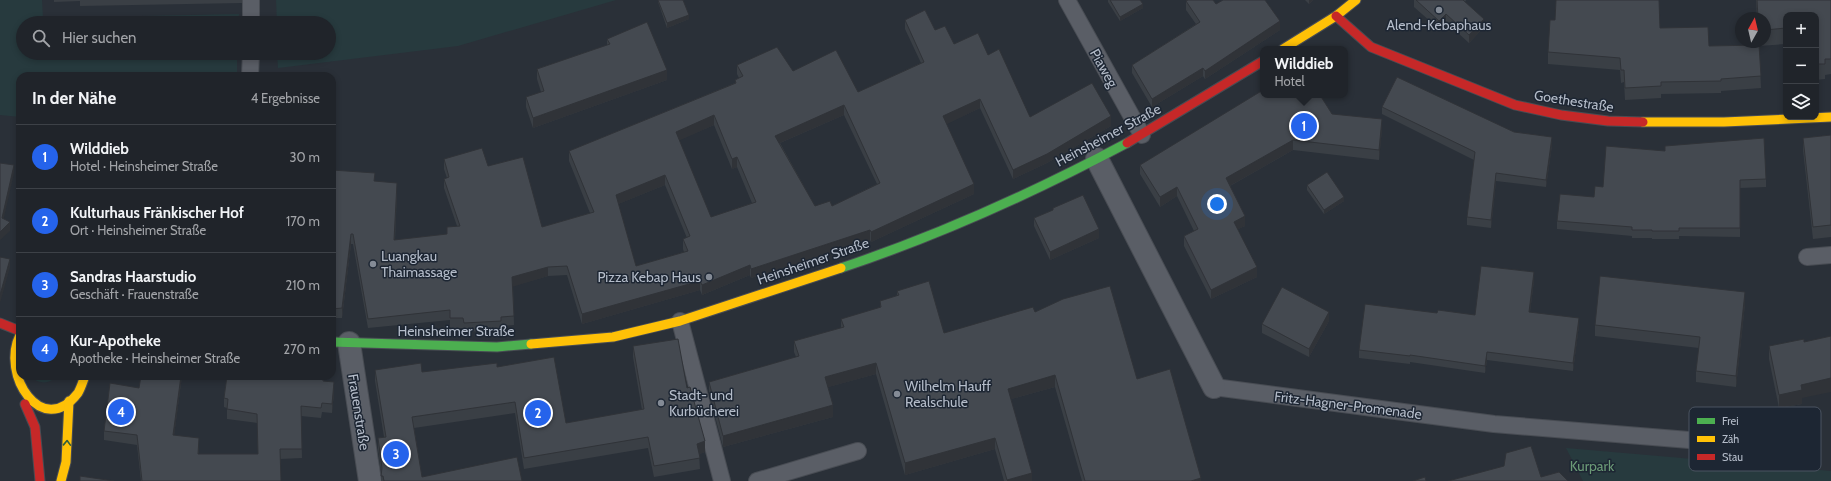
<!DOCTYPE html>
<html lang="de">
<head>
<meta charset="utf-8">
<style>
	:root { --surface:#20242a; --page:#2d3036; --text:#f1f3f6; --muted:#a2a4a8; --line:#3d4147; --accent:#2563eb }
	body { margin:0; font-family:Cabin,sans-serif; background:var(--page); color:var(--text) }
	.controls { position:absolute; right:12px; top:12px; display:grid; overflow:hidden; border-radius:8px; box-shadow:0 2px 6px #0003 }
	.controls button { width:36px; height:36px; display:grid; place-items:center; padding:0; border:0; border-bottom:1px solid var(--line); background:var(--surface); color:var(--text); font:20px sans-serif }
	.compass { position:absolute; left:1735px; top:12px; width:36px; height:36px; border-radius:50%; background:var(--surface); box-shadow:0 2px 6px #0003; rotate:8deg }
	.you { position:absolute; left:1217px; top:204px; width:14px; height:14px; margin:-10px; border:3px solid #fff; border-radius:50%; background:#1a73e8; box-shadow:0 0 0 6px #1a73e833 }
	.badge { display:grid; place-items:center; width:26px; height:26px; border-radius:50%; background:var(--accent); color:#fff; font-size:13px; font-weight:700 }
	.pin { position:absolute; translate:-50% -50%; border:2px solid #fff; box-shadow:0 1px 4px #0006 }
	.popup { position:absolute; left:1260px; top:46px; width:88px; height:52px; box-sizing:border-box; display:grid; place-content:center; border-radius:8px; background:var(--surface); filter:drop-shadow(0 1px 3px #0005); font-size:13px; white-space:nowrap; color:var(--muted) }
	.popup b { font-size:15px; color:var(--text) }
	.popup::after { content:''; position:absolute; left:50%; top:100%; margin-left:-8px; border:8px solid transparent; border-top-color:var(--surface) }
	.list { margin:0; padding:0; list-style:none }
	h2 { display:flex; justify-content:space-between; align-items:center; height:52px; margin:0; padding:0 16px; font-size:17px }
	h2 small { font-size:13px; font-weight:400; color:var(--muted) }
	.list li { display:grid; grid-template-columns:26px 1fr auto; gap:12px; align-items:center; box-sizing:border-box; height:64px; padding:0 16px; border-top:1px solid var(--line) }
	.list b { display:block; font-size:15px; white-space:nowrap }
	.list p { margin:0; font-size:13px; white-space:nowrap; color:var(--muted) }
	.list em { font-size:13px; font-style:normal; color:var(--muted) }
	.icon { flex:none; width:22px; height:22px; fill:none; stroke:currentColor; stroke-width:2; stroke-linecap:round; stroke-linejoin:round }
	.map { position:relative; flex:none; width:1831px; height:481px; overflow:hidden }
	.search { position:absolute; background:var(--surface); box-shadow:0 2px 6px #0003; left:16px; top:16px; width:320px; height:44px; display:flex; align-items:center; gap:10px; box-sizing:border-box; padding:0 14px; border-radius:22px; color:var(--muted); font-size:15px }
	.panel { position:absolute; background:var(--surface); box-shadow:0 2px 6px #0003; left:16px; top:72px; width:320px; height:308px; border-radius:12px }
	.map>svg:first-child { display:block }
	.green { fill:#273a3e }
	.lines { fill:none; stroke-linecap:round; stroke-linejoin:round }
	.lane-casing { stroke:#484c53; stroke-width:18 }
	.street-casing { stroke:#484c53; stroke-width:24 }
	.fast-casing { stroke:#484c53; stroke-width:11 }
	.slow-casing { stroke:#484c53; stroke-width:11 }
	.jam-casing { stroke:#484c53; stroke-width:11 }
	.lane { stroke:#5a5e66; stroke-width:16 }
	.street { stroke:#5a5e66; stroke-width:22 }
	.fast { stroke:#4caf50; stroke-width:9 }
	.slow { stroke:#ffc107; stroke-width:9 }
	.jam { stroke:#c62828; stroke-width:9 }
	.wall { fill:#3a3f45; fill-rule:evenodd }
	.shaded-wall { fill:#303338 }
	.building { fill:#444950; stroke:#303338; fill-rule:evenodd }
	.oneway { stroke:#305d3f }
	.poi-dot { fill:#848b96; stroke:#1d2633; stroke-width:1.5 }
	.labels { text-anchor:middle; dominant-baseline:central; stroke-width:3; stroke-linejoin:round; paint-order:stroke }
	.poi-label { font-size:14px; fill:#b4bcc9; stroke:#1d2633; text-anchor:start }
	.street-label { font-size:14px; fill:#b4bcc9; stroke:#1d2633 }
	.park-label { font-size:14px; fill:#6b9a76; stroke:#1d2633 }
	.key { fill:#1d2633; stroke:#4a5360; stroke-width:1 }
	.key-label { font-size:11px; fill:#b4bcc9 }
</style>
</head>
<body>
<div class="map">
<svg width="1831" height="481" viewBox="0 0 1831 481">
	<rect width="100%" height="100%" fill="#2a3038"/>
	<!-- green -->
	<g class="green">
		<path d="M0 0H42L43 18 239 14 238 23H23V53H237V76H20V117L0 115Z"/>
		<path d="M276 0H616L458 46 278 68 277 53H329V23H277Z"/>
		<path d="M30 376H57C49 385 38 384 30 376Z"/>
		<path d="M1566 448 1831 471V481H1583Z"/>
	</g>
	<g class="lines">
		<defs>
			<g id="lane">
				<path d="M1067 0 1142 135"/>
				<path d="M251 23V0"/>
				<path d="M250 76 251 53"/>
				<path d="M1807 257 1831 255"/>
				<path d="M680 321 722 481"/>
				<path d="M1214 387 1494 424 1738 444"/>
				<path d="M757 481 858 451"/>
			</g>
			<g id="street">
				<path d="M1097 159 1214 387"/>
				<path d="M349 343 370 481"/>
			</g>
			<g id="fast">
				<path d="M841 268C940 235 1035 192 1127 143"/>
				<path d="M332 342 497 347 531 344"/>
			</g>
			<g id="slow">
				<path d="M1283 49 1336 16 1356 0"/>
				<path d="M1643 122H1724L1831 117"/>
				<path d="M20 335C0 374 42 440 78 393 81 388 83 381 85 376"/>
				<path d="M531 344 613 337 680 321 841 268"/>
				<path d="M61 481 66 462 69 401"/>
			</g>
			<g id="jam">
				<path d="M1336 16 1371 47 1515 105 1561 115 1608 121 1643 122"/>
				<path d="M1127 143 1263 61"/>
				<path d="M0 323 20 331"/>
				<path d="M25 404 35 427 40 481"/>
			</g>
		</defs>
		<!-- lane casing -->
		<use href="#lane" class="lane-casing"/>
		<!-- street casing -->
		<use href="#street" class="street-casing"/>
		<!-- fast casing -->
		<use href="#fast" class="fast-casing"/>
		<!-- slow casing -->
		<use href="#slow" class="slow-casing"/>
		<!-- jam casing -->
		<use href="#jam" class="jam-casing"/>
		<!-- lane -->
		<use href="#lane" class="lane"/>
		<!-- street -->
		<use href="#street" class="street"/>
		<!-- fast -->
		<use href="#fast" class="fast"/>
		<!-- slow -->
		<use href="#slow" class="slow"/>
		<!-- jam -->
		<use href="#jam" class="jam"/>
	</g>
	<!-- wall -->
	<g class="wall">
		<path d="M54 0H242V3L80 6V1L54 2Z"/>
		<path d="M658 0H683L689 19 667 28 658 2Z"/>
		<path d="M1108 0H1140L1143 8 1120 21 1108 2Z"/>
		<path d="M1305 0H1313L1309 4Z"/>
		<path d="M1414 0H1466L1465 2 1484 27 1469 43 1446 22 1439 29 1414 7Z"/>
		<path d="M1756 0H1831V74L1825 75V79L1816 80V15H1786V44L1759 46 1761 88 1721 91V93L1661 94V98L1625 100 1624 82 1621 83 1620 70 1548 64V52L1555 20 1660 28 1709 46 1759 45V42H1765V18H1757Z"/>
		<path d="M1186 1 1216 4 1280 30 1205 79 1203 76 1152 107 1132 73V65L1196 24 1186 10Z"/>
		<path d="M905 20 935 30 954 44 988 55 1030 117 1111 126 1047 163 1013 179 980 108 946 124 974 194 871 242 870 240 751 278 750 275 702 295 700 290 582 324 567 275 548 276 513 286 514 325 501 326V330L464 332 463 328H450V320L368 328 353 244H351L342 318H332V170L375 181 397 192 395 240 447 234 457 226 444 188V179L447 178 444 169V159L488 166 542 227 590 213 569 161V151L735 83V80L739 78 737 74V65L793 71 858 92 921 63 905 29ZM844 115 877 184 832 206H815L780 143ZM714 125 732 169 737 167 752 203 711 217 679 140ZM665 185 687 238 683 239V249L684 252 636 266 618 204Z"/>
		<path d="M607 39 667 80 533 128 526 107V97L541 92 537 79V69L607 45Z"/>
		<path d="M1382 107 1514 132 1552 145 1546 187 1496 181 1491 228 1467 225V217L1474 160 1382 114Z"/>
		<path d="M1332 114 1382 128 1379 160 1293 150 1230 186 1245 226 1238 229 1257 277 1211 299 1184 246V236L1194 231 1177 196 1160 207 1140 174V165Z"/>
		<path d="M1831 135V237L1813 239 1803 150V138Z"/>
		<path d="M1665 146 1766 179V187L1740 188V237L1679 236V239H1652V238H1632V236L1557 229V221L1594 197 1603 187 1665 151Z"/>
		<path d="M1307 185 1344 201 1324 214 1307 190Z"/>
		<path d="M1053 208 1099 238 1050 260 1034 226V218L1053 210Z"/>
		<path d="M1534 280 1530 312 1579 325 1573 371 1487 360 1485 373 1410 362V364L1359 358V350L1437 313 1475 315Z"/>
		<path d="M897 291 944 333 1035 312 1137 379 1201 481H1082L1055 387 1011 399 1032 481H1004L995 449 905 475 876 374 828 387 833 417 723 447 709 393V382L796 357 794 352V341L841 328V319L880 308V301L897 296Z"/>
		<path d="M1745 304 1736 387 1696 382V371L1699 348 1595 336V325Z"/>
		<path d="M1329 321 1309 357 1262 333V324Z"/>
		<path d="M633 346 687 388 705 452 699 454 700 469 654 477 648 448 524 469 515 413 414 428 422 477 522 481H381V473L378 449V438L384 437 375 381V370L422 372 497 367 566 423 642 410 633 357Z"/>
		<path d="M1769 346 1802 398V404L1779 408 1769 359Z"/>
		<path d="M182 376 174 435 199 448V454H258L257 423 227 419V408L224 407V398L227 376H324V381L334 392 332 413 322 412 321 418 301 416 302 458 280 459 281 481H141L137 445 104 440V431L139 388Z"/>
	</g>
	<!-- shaded-wall -->
	<g class="shaded-wall">
		<path d="M1309 0H1313L1309 4Z"/>
		<path d="M1143 4V8L1120 21V17Z"/>
		<path d="M1446 14V22L1439 29V21Z"/>
		<path d="M689 15V19L667 28V23Z"/>
		<path d="M1484 19V27L1469 43V35Z"/>
		<path d="M1280 21V30L1205 79V71Z"/>
		<path d="M1203 68V76L1152 107V99Z"/>
		<path d="M667 70V80L533 128V118Z"/>
		<path d="M980 99V108L943 126V116Z"/>
		<path d="M844 105V115L775 145V136Z"/>
		<path d="M714 115V125L676 142V132Z"/>
		<path d="M1111 116V126L1047 163 1013 179V170Z"/>
		<path d="M1382 119V128L1379 160V150Z"/>
		<path d="M1552 137V145L1546 187V180Z"/>
		<path d="M1293 140V150L1226 188V178Z"/>
		<path d="M737 157V167L732 169V159Z"/>
		<path d="M14 165V173L2 226V218Z"/>
		<path d="M1496 173V181L1491 228V220Z"/>
		<path d="M665 175V185L616 205V195Z"/>
		<path d="M397 183V192L394 249V240Z"/>
		<path d="M974 184V194L871 242V232Z"/>
		<path d="M1177 187V196L1160 207V197Z"/>
		<path d="M1344 197V201L1324 214V210Z"/>
		<path d="M1245 216V226L1234 231V222Z"/>
		<path d="M10 222V231L0 240V232Z"/>
		<path d="M1099 229V238L1050 260V252Z"/>
		<path d="M870 230V240L751 278V269Z"/>
		<path d="M351 234V244L342 318V308Z"/>
		<path d="M10 259V267L0 303V295Z"/>
		<path d="M750 265V275L702 295V285Z"/>
		<path d="M548 267V276L512 287V277Z"/>
		<path d="M1257 267V277L1211 299V290Z"/>
		<path d="M1534 272V280L1529 319V312Z"/>
		<path d="M700 281V290L582 324V314Z"/>
		<path d="M1745 292V304L1736 387V376Z"/>
		<path d="M1329 312V321L1309 357V349Z"/>
		<path d="M1579 318V325L1573 371V363Z"/>
		<path d="M1487 352V360L1485 373V366Z"/>
		<path d="M876 363V374L825 388V377Z"/>
		<path d="M1055 375V387L1008 400V389Z"/>
		<path d="M181 376H182L173 444V435Z"/>
		<path d="M1831 378V392L1802 398V404L1779 408V395L1801 385Z"/>
		<path d="M334 382V392L332 413V404Z"/>
		<path d="M833 405V417L723 447V436Z"/>
		<path d="M199 438V448L198 464V454Z"/>
		<path d="M995 438V449L905 475V463Z"/>
		<path d="M705 441V452L697 455V444Z"/>
		<path d="M1032 473V481H1007V480Z"/>
		<path d="M1201 478V481H1191Z"/>
	</g>
	<!-- building -->
	<g class="building">
		<path d="M658 0H683L689 15 667 23Z"/>
		<path d="M1110 0H1140L1143 4 1120 17Z"/>
		<path d="M1188 0H1213L1216 4 1223 0H1265L1280 21 1205 71 1203 68 1152 99 1132 65 1200 22 1186 1Z"/>
		<path d="M1416 0H1463L1484 19 1469 35 1446 14 1439 21Z"/>
		<path d="M1556 0H1659L1660 28 1708 27 1709 46 1759 45 1761 76 1721 79V81L1661 82V86L1625 88 1624 70H1621L1620 58 1548 52 1550 20H1555Z"/>
		<path d="M1757 0H1831V59H1825V64H1816V15H1786V28L1765 30V18H1758Z"/>
		<path d="M925 10 935 30 945 26 954 44 978 33 988 55 999 49 1030 117 1092 83 1111 116 1047 154 1013 170 980 99 943 116 974 184 871 232 870 230 751 269 750 265 702 285 700 281 582 314 567 266 548 267 512 277 514 316 501 317V321L464 323 463 318H450V310L368 319 353 234H351L342 308 332 309V170L375 173 374 181 397 183 394 240 447 234V227L460 226 444 179 449 177 444 159 482 148 488 166 523 157 542 227 594 212 569 151 736 83 735 80 743 76 737 65 777 47 793 71 836 50 858 92 924 62 905 20ZM844 105 880 183 832 206 830 201 815 206 775 136ZM714 115 732 159 737 157 756 202 711 217 676 132ZM665 175 690 236 683 239 688 251 636 266 616 195Z"/>
		<path d="M647 22 667 70 533 118 526 97 544 91 537 69 610 44 607 39Z"/>
		<path d="M1397 77 1514 132 1552 137 1546 180 1496 173 1491 220 1467 217 1475 152 1382 107Z"/>
		<path d="M1263 90V95H1320L1332 114 1382 119 1379 150 1293 140 1226 178 1245 216 1234 222 1257 267 1211 290 1184 236 1198 229 1177 187 1160 197 1140 165Z"/>
		<path d="M1831 135V225L1813 227 1803 138Z"/>
		<path d="M1764 138 1766 179 1740 180V228H1679V231H1652V230H1632V227L1557 221 1560 194 1594 197 1595 186 1603 187 1606 146 1665 151V146Z"/>
		<path d="M0 163 14 165 2 218 10 222 0 232Z"/>
		<path d="M1327 172 1344 197 1324 210 1307 185Z"/>
		<path d="M1083 195 1099 229 1050 252 1034 218 1053 210V208Z"/>
		<path d="M0 257 10 259 0 295Z"/>
		<path d="M1481 266 1534 272 1529 312 1579 318 1573 363 1487 352 1485 366 1410 355V356L1359 350 1365 304 1437 313 1438 310 1475 315Z"/>
		<path d="M1600 276 1745 292 1736 376 1696 371 1700 337 1595 325Z"/>
		<path d="M929 281 944 333 1033 307 1035 312 1063 299 1110 286 1137 379 1170 369 1201 478 1191 481H1085L1055 375 1008 389 1032 473 1007 480 995 438 905 463 876 363 825 377 833 405 723 436 709 382 799 356 794 341 844 327 841 319 881 307 880 301 899 295 897 291Z"/>
		<path d="M1282 287 1329 312 1309 349 1262 324Z"/>
		<path d="M1831 336V378L1801 385 1802 390 1779 395 1769 346 1804 339V342Z"/>
		<path d="M678 339 687 388 690 387 705 441 697 444 700 458 654 466 648 437 524 458 515 402 412 417 422 477 517 457 522 481H384L383 476H381L382 468 378 438 386 437 375 370 421 363 422 372 497 363V367L554 357 566 423 644 409 633 346Z"/>
		<path d="M141 376H181L173 435 199 438 198 454H258L257 414 227 409 228 399 224 398 227 376H323V381L334 382 332 404 322 403 321 408 301 406 302 449H280L281 481H142L137 435 104 431 110 383 139 388Z"/>
		<path d="M1531 446 1541 477 1559 472 1568 481H1448L1504 466 1506 453Z"/>
		<path d="M80 476 114 481H80Z"/>
		<path d="M1425 477 1426 481H1413Z"/>
	</g>
	<!-- one-way arrows -->
	<defs><path id="oneway-chevron" d="M-2-3.5L2.5 0L-2 3.5" fill="none" stroke-width="1.6" stroke-linecap="round" stroke-linejoin="round"/></defs>
	<use class="oneway" href="#oneway-chevron" transform="translate(67 443) rotate(-88)"/>
	<!-- markers -->
	<g class="poi-dot">
		<circle cx="1439" cy="10" r="4"/>
		<circle cx="373" cy="264" r="4"/>
		<circle cx="709" cy="277" r="4"/>
		<circle cx="897" cy="394" r="4"/>
		<circle cx="661" cy="403" r="4"/>
	</g>
	<g class="labels">
		<!-- poi labels -->
		<g class="poi-label">
			<text x="1439" y="25" text-anchor="middle">Alend-Kebaphaus</text>
			<text x="381" y="256">Luangkau<tspan x="381" dy="16">Thaimassage</tspan></text>
			<text x="701" y="277" text-anchor="end">Pizza Kebap Haus</text>
			<text x="905" y="386">Wilhelm Hauff<tspan x="905" dy="16">Realschule</tspan></text>
			<text x="669" y="395">Stadt- und<tspan x="669" dy="16">Kurbücherei</tspan></text>
		</g>
		<!-- street labels -->
		<g class="street-label">
			<text transform="translate(1104 68) rotate(61)">Piaweg</text>
			<text transform="translate(1574 101) rotate(9)">Goethestraße</text>
			<text transform="translate(1108 135) rotate(-28)">Heinsheimer Straße</text>
			<text transform="translate(813 261) rotate(-19)">Heinsheimer Straße</text>
			<text x="456" y="331">Heinsheimer Straße</text>
			<text transform="translate(1348 405) rotate(7)">Fritz-Hagner-Promenade</text>
			<text transform="translate(359 412) rotate(81)">Frauenstraße</text>
		</g>
		<!-- park labels -->
		<g class="park-label">
			<text x="1592" y="466">Kurpark</text>
		</g>
	</g>
	<!-- legend -->
	<rect x="1689" y="407" width="132" height="64" rx="6" class="key"/>
	<rect x="1697" y="418" width="18" height="6" fill="#4caf50"/>
	<rect x="1697" y="436" width="18" height="6" fill="#ffc107"/>
	<rect x="1697" y="454" width="18" height="6" fill="#c62828"/>
	<g class="key-label">
		<text x="1722" y="425">Frei</text>
		<text x="1722" y="443">Zäh</text>
		<text x="1722" y="461">Stau</text>
	</g>
</svg>
<div class="controls">
<button>+</button>
<button>−</button>
<button><svg class="icon" aria-label="layers" viewBox="0 0 24 24"><path d="M12 4l9 5-9 5-9-5zM3 14l9 5 9-5"/></svg></button>
</div>
<svg class="compass" viewBox="-18 -18 36 36"><path d="M0-13l5 13h-10z" fill="#e53935"/><path d="M0 13l5-13h-10z" fill="#a2a4a8"/></svg>
<div class="you"></div>
<div class="pin badge" style="left:1304px;top:126px">1</div>
<div class="popup"><b>Wilddieb</b>Hotel</div>
<div class="pin badge" style="left:538px;top:413px">2</div>
<div class="pin badge" style="left:396px;top:454px">3</div>
<div class="pin badge" style="left:121px;top:412px">4</div>
<div class="search"><svg class="icon" aria-label="search" viewBox="0 0 24 24"><circle cx="10" cy="10" r="6"/><path d="M15 15l6 6"/></svg>Hier suchen</div>
<section class="panel">
<h2>In der Nähe<small>4 Ergebnisse</small></h2>
<ul class="list">
<li><span class="badge">1</span><div><b>Wilddieb</b><p>Hotel · Heinsheimer Straße</p></div><em>30 m</em></li>
<li><span class="badge">2</span><div><b>Kulturhaus Fränkischer Hof</b><p>Ort · Heinsheimer Straße</p></div><em>170 m</em></li>
<li><span class="badge">3</span><div><b>Sandras Haarstudio</b><p>Geschäft · Frauenstraße</p></div><em>210 m</em></li>
<li><span class="badge">4</span><div><b>Kur-Apotheke</b><p>Apotheke · Heinsheimer Straße</p></div><em>270 m</em></li>
</ul>
</section>
</div>
</body>
</html>
